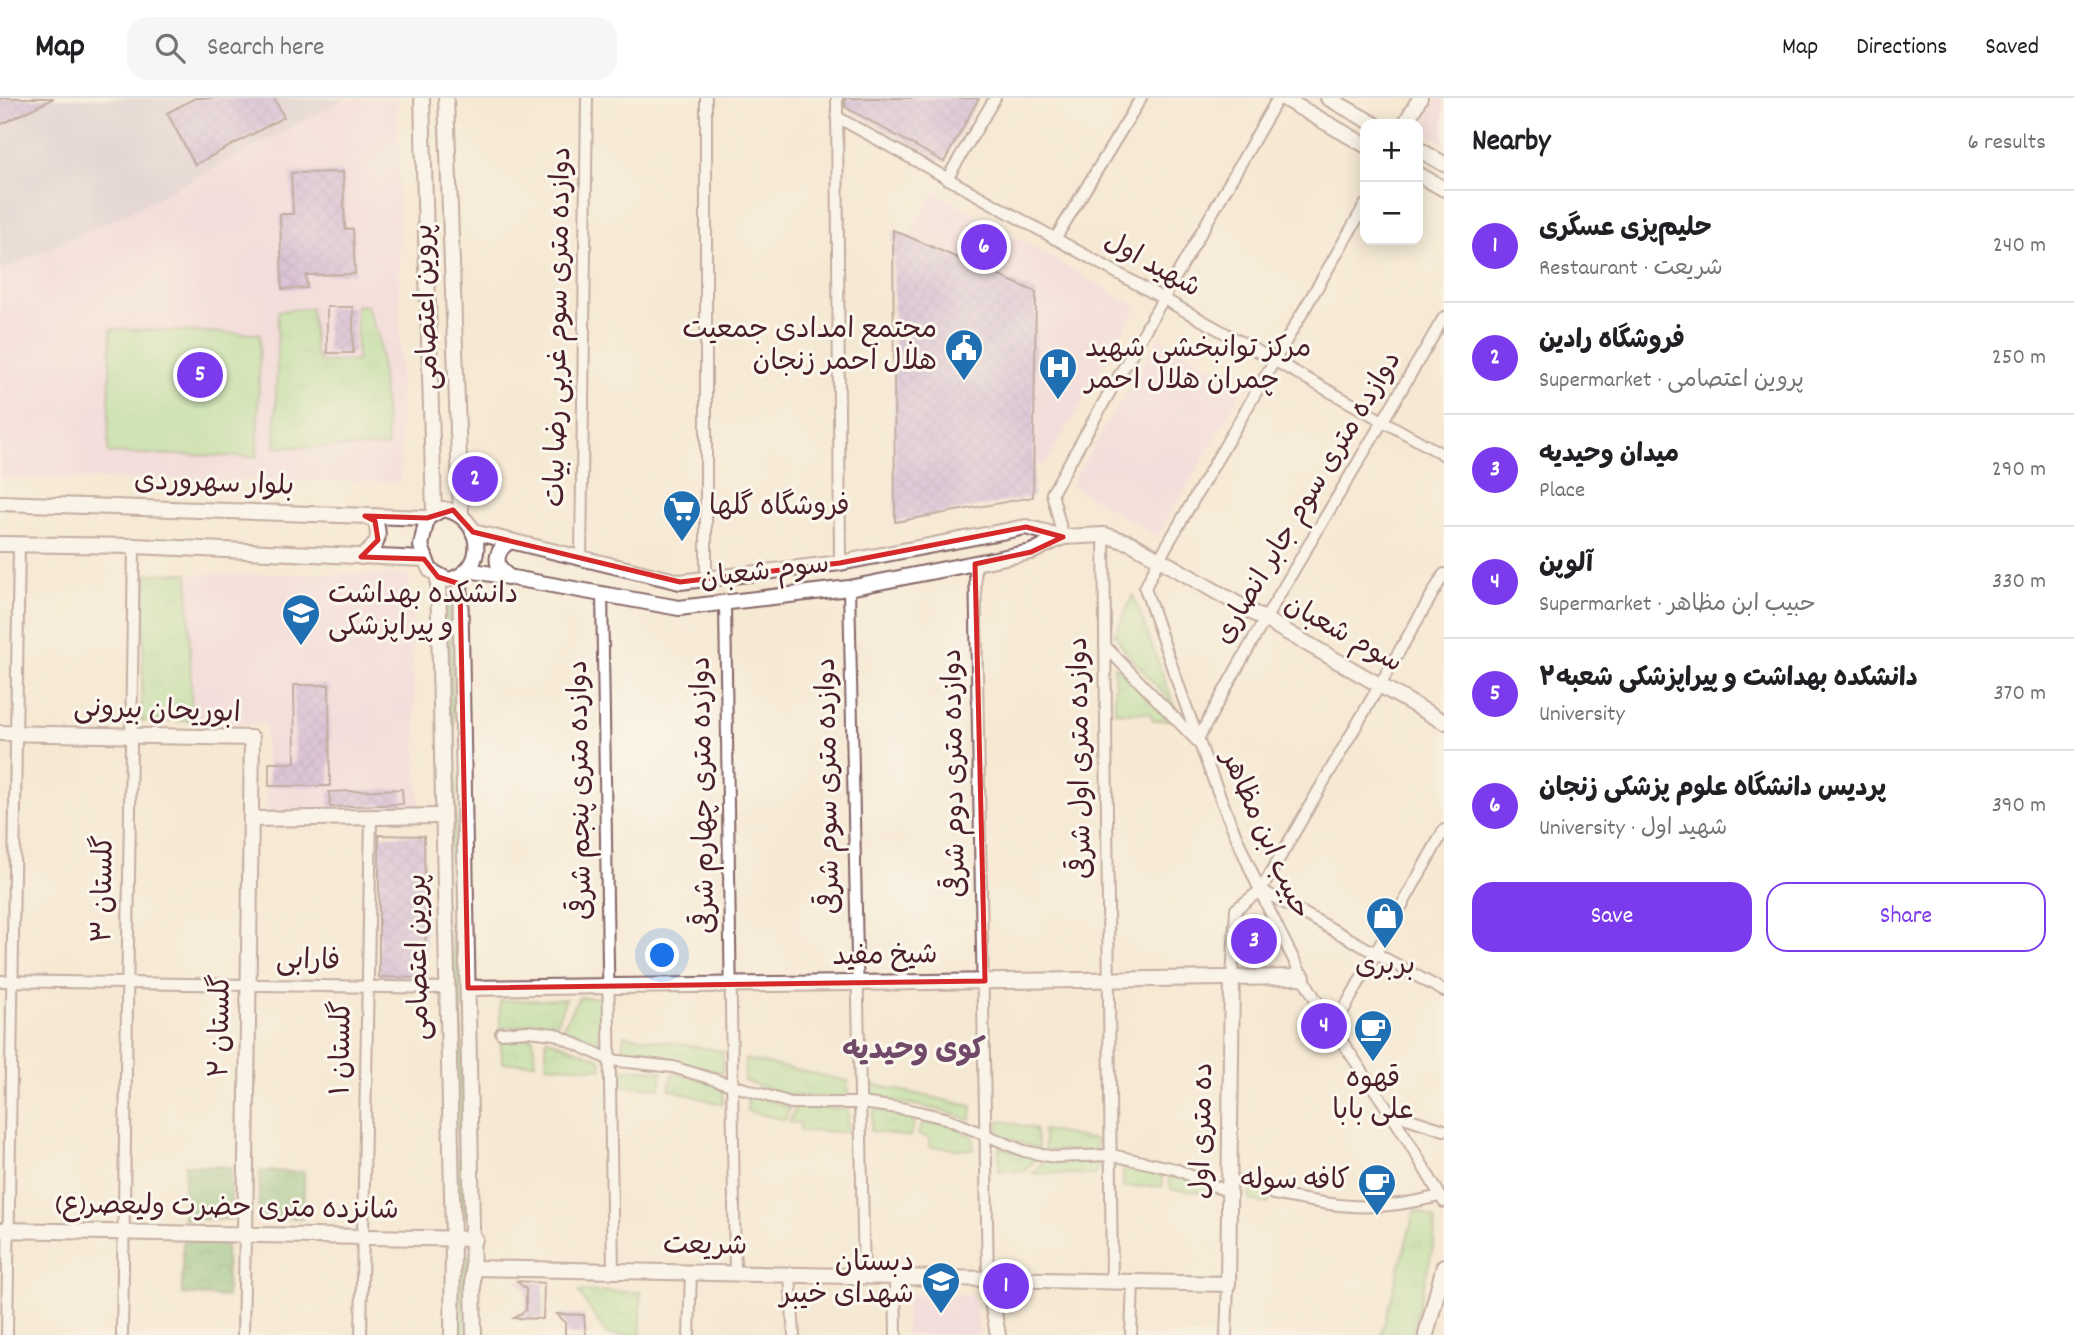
<!DOCTYPE html>
<html lang="en">
<head>
<meta charset="utf-8">
<style>
	:root { --surface:#fff; --page:#f6f6f6; --text:#202124; --muted:#757577; --line:#e0e0e0; --accent:#7c3aed }
	body { margin:0; font-family:Dekko,"Playpen Sans Arabic",sans-serif; background:var(--page); color:var(--text) }
	.controls { position:absolute; right:21px; top:21px; display:grid; overflow:hidden; border-radius:14px; box-shadow:0 4px 18px #0003 }
	.controls button { width:63px; height:63px; display:grid; place-items:center; padding:0; border:0; border-bottom:2px solid var(--line); background:var(--surface); color:var(--text); font:35px sans-serif }
	.you { position:absolute; left:663px; top:858px; width:24px; height:24px; margin:-18px; border:5px solid #fff; border-radius:50%; background:#1a73e8; box-shadow:0 0 0 10px #1a73e833 }
	.badge { display:grid; place-items:center; width:46px; height:46px; border-radius:50%; background:var(--accent); color:#fff; font-size:23px; font-weight:700 }
	.pin { position:absolute; translate:-50% -50%; border:4px solid #fff; box-shadow:0 2px 7px #0006 }
	.list { margin:0; padding:0; list-style:none }
	h2 { display:flex; justify-content:space-between; align-items:center; height:91px; margin:0; padding:0 28px; font-size:30px }
	h2 small { font-size:23px; font-weight:400; color:var(--muted) }
	.list li { display:grid; grid-template-columns:46px 1fr auto; gap:21px; align-items:center; box-sizing:border-box; height:112px; padding:0 28px; border-top:2px solid var(--line) }
	.list b { display:block; font-size:26px; white-space:nowrap }
	.list p { margin:0; font-size:23px; white-space:nowrap; color:var(--muted) }
	.list em { font-size:23px; font-style:normal; color:var(--muted) }
	.actions { display:flex; gap:14px; padding:21px 28px }
	.actions a { flex:1; padding:16px 0; border:2px solid var(--accent); border-radius:21px; text-align:center; font-size:24px; color:var(--accent) }
	.actions .main { background:var(--accent); color:#fff }
	.icon { flex:none; width:38px; height:38px; fill:none; stroke:currentColor; stroke-width:2; stroke-linecap:round; stroke-linejoin:round }
	.map { position:relative; flex:none; width:1444px; height:1237px; overflow:hidden }
	header { display:flex; align-items:center; gap:42px; box-sizing:border-box; height:98px; padding:0 35px; background:var(--surface); border-bottom:2px solid var(--line) }
	header strong { font-size:33px }
	nav { display:flex; gap:38px; margin-inline-start:auto; font-size:24px }
	.search { width:490px; height:63px; background:var(--page); display:flex; align-items:center; gap:18px; box-sizing:border-box; padding:0 24px; border-radius:21px; color:var(--muted); font-size:26px }
	main { display:flex }
	aside { flex:1; background:var(--surface) }
	.map>svg:first-child { display:block }
	.built { fill:#f0d0e4 }
	.industrial { fill:#cebed1 }
	.grass { fill:url(#grass-tufts); stroke:#767e5c; stroke-width:2 }
	.forest { fill:url(#forest-crowns); stroke:#666e52; stroke-width:2 }
	.pitch { fill:#a2dc8e; stroke:#767e5c; stroke-width:2 }
	.building { fill:url(#building-cross-hatch) }
	.lines { fill:none; stroke-linecap:round; stroke-linejoin:round }
	.street-casing { stroke:#866666; stroke-width:14 }
	.secondary-casing { stroke:#866666; stroke-width:18 }
	.street { stroke:#fff; stroke-width:10 }
	.secondary { stroke:#fff; stroke-width:14 }
	.marked { fill:none; stroke:#d62828; stroke-width:5; stroke-linejoin:round }
	.labels { text-anchor:middle; dominant-baseline:central; stroke-width:6; stroke-linejoin:round; paint-order:stroke }
	.street-label { font-size:28px; fill:#4a1f2b; stroke:#fbf7ec }
	.poi-label { font-size:28px; fill:#4a1f2b; stroke:#fbf7ec; text-anchor:end }
	.neighbourhood-label { font-size:30px; font-weight:bold; fill:#714969; stroke:#fbf7ec }
</style>
</head>
<body>
<header>
<strong>Map</strong>
<div class="search"><svg class="icon" aria-label="search" viewBox="0 0 24 24"><circle cx="10" cy="10" r="6"/><path d="M15 15l6 6"/></svg>Search here</div>
<nav><a>Map</a><a>Directions</a><a>Saved</a></nav>
</header>
<main>
<div class="map">
<svg width="1444" height="1237" viewBox="0 0 1444 1237">
	<defs>
		<pattern id="grass-tufts" width="24" height="20" patternUnits="userSpaceOnUse" patternTransform="scale(1.75)"><rect width="24" height="20" fill="#a2dc8e"/><path d="M3 7l-1-3M5 7V3M7 7l1-3M15 17l-1-3M17 17v-4M19 17l1-3" fill="none" stroke="#8dbc7b"/></pattern>
		<pattern id="forest-crowns" width="20" height="18" patternUnits="userSpaceOnUse" patternTransform="scale(1.75)"><rect width="20" height="18" fill="#81bc79"/><path d="M2 6a3 3 0 1 1 6 0M12 15a3 3 0 1 1 6 0" fill="none" stroke="#6c9863"/></pattern>
		<pattern id="building-cross-hatch" width="8" height="8" patternUnits="userSpaceOnUse" patternTransform="scale(1.75)"><rect width="8" height="8" fill="#b997dd"/><path d="M0 0l8 8M0 8l8-8" fill="none" stroke="#987bb3"/></pattern>
	</defs>
	<rect width="100%" height="100%" fill="#fbf7ec"/>
	<filter id="ink" filterUnits="userSpaceOnUse"><feTurbulence type="fractalNoise" baseFrequency=".0143" numOctaves="2"/><feDisplacementMap in="SourceGraphic" scale="14" xChannelSelector="R" yChannelSelector="G"/><feConvolveMatrix kernelMatrix="1 2 1 2 8 2 1 2 1" color-interpolation-filters="sRGB"/></filter>
	<filter id="wash" filterUnits="userSpaceOnUse"><feTurbulence type="fractalNoise" baseFrequency=".00686" numOctaves="4" result="noise"/><feDisplacementMap in="SourceGraphic" scale="28" xChannelSelector="R" yChannelSelector="G"/><feGaussianBlur stdDeviation="1.57" result="paint"/><feColorMatrix in="noise" values="0 0 0 0 0 0 0 0 0 0 0 0 0 0 0 0 0 1.4 0 .05"/><feComposite in="paint" operator="in"/></filter>
	<g filter="url(#wash)">
		<rect width="100%" height="100%" fill="#f6e9d4"/>
		<!-- built -->
		<g class="built">
			<path d="M347 0H398L401 384 0 380V173L128 115Z"/>
			<path d="M1439 0H1444V44L1421 32Z"/>
			<path d="M935 93 1137 209 1046 366 1033 367 1036 194 908 138Z"/>
			<path d="M1160 238 1245 288 1158 439 1070 387Z"/>
			<path d="M188 476H409L420 719 267 721 265 627 192 623Z"/>
			<path d="M973 1196 980 1237H905L908 1197Z"/>
		</g>
		<!-- industrial -->
		<path class="industrial" d="M0 0H347L128 115 0 173Z"/>
		<!-- grass -->
		<g class="grass">
			<path d="M356 207 367 208 379 242 388 349H275L278 213 311 210 315 255 320 264 357 263Z"/>
			<path d="M185 475 188 476 192 623H141L146 476Z"/>
			<path d="M1133 497 1175 609 1125 553 1115 536Z"/>
			<path d="M1114 567 1171 622 1153 623 1150 615 1115 614Z"/>
			<path d="M579 899 600 900 599 949 560 935Z"/>
			<path d="M566 901 554 931 529 926 500 930V903Z"/>
			<path d="M624 937 723 953 722 975 672 964 621 959Z"/>
			<path d="M513 939 533 940 535 965H503L500 942Z"/>
			<path d="M546 940 600 961 602 971 546 967Z"/>
			<path d="M745 961 848 983V1000L782 997 744 982Z"/>
			<path d="M622 971 662 973 660 990 622 988Z"/>
			<path d="M673 975 723 986V1007L669 991Z"/>
			<path d="M871 986 972 1008 971 1022 939 1012 872 999Z"/>
			<path d="M748 994 790 1010 785 1022 747 1013Z"/>
			<path d="M796 1009 848 1011V1034L800 1033V1025H789Z"/>
			<path d="M874 1012 916 1018 910 1039 870 1033Z"/>
			<path d="M925 1019 946 1025 973 1039 974 1052 929 1049V1040L918 1037Z"/>
			<path d="M999 1022 1035 1031 1039 1051 998 1037Z"/>
			<path d="M1043 1032 1097 1042 1096 1053 1045 1052Z"/>
			<path d="M999 1049 1038 1059 1024 1073H999Z"/>
			<path d="M1045 1061H1099L1096 1077 1033 1075Z"/>
			<path d="M1123 1065 1161 1072 1163 1088 1123 1089Z"/>
			<path d="M1167 1073 1211 1089 1223 1097 1171 1091Z"/>
			<path d="M1248 1079 1276 1084 1268 1106 1250 1103Z"/>
			<path d="M1415 1112 1435 1121 1434 1145 1412 1237H1381Z"/>
			<path d="M578 1193 641 1194V1237H607Z"/>
		</g>
		<!-- forest -->
		<g class="forest">
			<path d="M442 483 450 484 467 1120H459Z"/>
			<path d="M185 1067 231 1069V1121H183Z"/>
			<path d="M260 1073 304 1074V1120L258 1119Z"/>
			<path d="M183 1143 226 1146 227 1199 182 1196Z"/>
			<path d="M462 1157H470L469 1237H458Z"/>
		</g>
		<!-- pitch -->
		<path class="pitch" d="M111 231 260 236 257 359 108 355Z"/>
		<g id="blocks">
			<!-- building -->
			<g class="building">
				<path d="M0 0H54L0 27Z"/>
				<path d="M195 0H274L284 19 195 67 167 15Z"/>
				<path d="M845 0H979L944 64 845 9Z"/>
				<path d="M343 74 345 131H353L355 176 306 177 307 190 282 191 280 116H293L291 75Z"/>
				<path d="M893 132 1036 194 1033 399 895 424Z"/>
				<rect x="327" y="209" width="26" height="46"/>
				<path d="M294 587H329L330 688H269V665H295Z"/>
				<path d="M402 691 403 706 330 709 329 694Z"/>
				<path d="M379 737 424 738 426 880 379 879Z"/>
				<path d="M517 1183 544 1185 543 1221 514 1220 526 1212V1191Z"/>
				<path d="M557 1216 584 1217 586 1237H565V1224Z"/>
			</g>
		</g>
	</g>
	<g filter="url(#ink)">
		<use href="#blocks" fill-opacity="0" stroke="#866666" stroke-width="2"/>
		<g class="lines">
			<defs>
				<g id="street">
					<path d="M837 0 840 465"/>
					<path d="M837 19 1444 357"/>
					<path d="M947 81 995 0"/>
					<path d="M1365 107 1159 461 1145 490C1190 623 1236 755 1303 879 1328 926 1360 969 1389 1013 1409 1042 1426 1074 1444 1104"/>
					<path d="M1055 141 1141 0"/>
					<path d="M1104 437 1112 1184"/>
					<path d="M1063 439 1052 395 1278 0"/>
					<path d="M581 458 587 0"/>
					<path d="M975 466 988 1181"/>
					<path d="M706 482V0"/>
					<path d="M849 490 864 1178"/>
					<path d="M602 495 613 1173"/>
					<path d="M725 507 735 1175"/>
					<path d="M1105 548 1197 643C1274 499 1362 361 1444 219"/>
					<path d="M1261 792 1444 893"/>
					<path d="M1232 880 1236 811 1261 792 1444 476"/>
					<path d="M0 883 446 890"/>
					<path d="M1333 931 1444 732"/>
					<path d="M501 935 528 933 555 936 610 962 673 969 791 1005H861L906 1011 945 1020 1024 1053 1054 1059 1111 1057 1175 1071 1229 1094"/>
					<path d="M1391 1015 1444 1032"/>
					<path d="M1273 1096C1341 1109 1372 1115 1440 1098"/>
					<path d="M790 1177 794 1237"/>
					<path d="M895 1179 896 1237"/>
					<path d="M7 1237 19 446"/>
					<path d="M122 1237 134 448"/>
					<path d="M243 1237 245 1136"/>
					<path d="M361 1237 371 720"/>
					<path d="M689 1237 691 1174"/>
					<path d="M1131 1237 1133 1184"/>
					<path d="M1226 1237 1228 1186"/>
				</g>
				<g id="secondary">
					<path d="M422 0 434 414"/>
					<path d="M446 0 461 416"/>
					<path d="M1283 0 1365 47"/>
					<path d="M1328 0 1374 26"/>
					<path d="M1405 26 1420 0"/>
					<path d="M1418 51 1444 66"/>
					<path d="M1418 76 1444 91"/>
					<path d="M0 405 427 420"/>
					<path d="M443 411C483 417 490 473 448 482L430 472 421 448 427 420Z"/>
					<path d="M473 434 680 484 840 465 1026 429 1063 439 1104 437 1131 445 1444 624"/>
					<path d="M0 446 134 448 424 461"/>
					<path d="M361 459C376 449 382 441 375 423L365 418"/>
					<path d="M469 472 679 510 849 490 1031 454 1063 439"/>
					<path d="M438 479 453 1140 452 1237"/>
					<path d="M460 479 474 1237"/>
					<path d="M509 479C492 467 495 452 511 443"/>
					<path d="M0 635 252 640 245 1136"/>
					<path d="M251 721 442 718"/>
					<path d="M468 890 1303 879"/>
					<path d="M0 1132 475 1141"/>
					<path d="M475 1170 1228 1186 1232 880"/>
					<path d="M988 1181 998 1237"/>
					<path d="M1426 1237 1444 1168"/>
				</g>
			</defs>
			<!-- street casing -->
			<use href="#street" class="street-casing"/>
			<!-- secondary casing -->
			<use href="#secondary" class="secondary-casing"/>
			<!-- street -->
			<use href="#street" class="street"/>
			<!-- secondary -->
			<use href="#secondary" class="secondary"/>
		</g>
	</g>
	<!-- marked area -->
	<path d="M0 0H1444V1237H0ZM453 412 473 434 680 484 840 465 1026 429 1063 439 1031 454 975 466 985 883 468 890 460 486 438 479 424 461 361 459 378 442 375 423 365 418 427 420Z" fill="#f6e9d4" fill-opacity=".55" fill-rule="evenodd"/>
	<path class="marked" d="M453 412 473 434 680 484 840 465 1026 429 1063 439 1031 454 975 466 985 883 468 890 460 486 438 479 424 461 361 459 378 442 375 423 365 418 427 420Z"/>
	<!-- icons -->
	<defs>
		<symbol id="civic-pin" viewBox="-11 -11 22 30"><path d="M0 17L-7.5 6A9.5 9.5 0 1 1 7.5 6Z" fill="#1f6fb2" stroke="#fbf7ec"/><path d="M-.6-6.5H3V-4.5H.6V-3L4-1V1h2V6H-6V1h2V-1L-.6-3ZM-1.2 2.5V6h2.4V2.5Z" fill="#fff"/></symbol>
		<symbol id="hospital-pin" viewBox="-11 -11 22 30"><path d="M0 17L-7.5 6A9.5 9.5 0 1 1 7.5 6Z" fill="#1f6fb2" stroke="#fbf7ec"/><path d="M-5-5h3v3.5h4V-5h3V5h-3V1.5h-4V5h-3Z" fill="#fff"/></symbol>
		<symbol id="supermarket-pin" viewBox="-11 -11 22 30"><path d="M0 17L-7.5 6A9.5 9.5 0 1 1 7.5 6Z" fill="#1f6fb2" stroke="#fbf7ec"/><path d="M-6-5.5h2.5l.6 2H6L4.5 2H-2.5L-4.4-4H-6ZM-1.5 3.2a1.3 1.3 0 1 0 .1 0ZM3 3.2a1.3 1.3 0 1 0 .1 0Z" fill="#fff"/></symbol>
		<symbol id="university-pin" viewBox="-11 -11 22 30"><path d="M0 17L-7.5 6A9.5 9.5 0 1 1 7.5 6Z" fill="#1f6fb2" stroke="#fbf7ec"/><path d="M0-5L7-2L0 1L-7-2ZM-4 1L0 2.5L4 1V4Q0 6-4 4Z" fill="#fff"/></symbol>
		<symbol id="shop-pin" viewBox="-11 -11 22 30"><path d="M0 17L-7.5 6A9.5 9.5 0 1 1 7.5 6Z" fill="#1f6fb2" stroke="#fbf7ec"/><path d="M-5-2.5h2.3a2.7 3.5 0 0 1 5.4 0H5L5.5 6h-11ZM-1.5-2.5h3a1.5 2.3 0 0 0-3 0Z" fill="#fff"/></symbol>
		<symbol id="cafe-pin" viewBox="-11 -11 22 30"><path d="M0 17L-7.5 6A9.5 9.5 0 1 1 7.5 6Z" fill="#1f6fb2" stroke="#fbf7ec"/><path d="M-5.5-4.5H6V0H3Q3 3.5 0 3.5H-2.5Q-5.5 3.5-5.5 0ZM3-3.2v2h1.7v-2ZM-6 4.5H4V6H-6Z" fill="#fff"/></symbol>
		<symbol id="school-pin" viewBox="-11 -11 22 30"><path d="M0 17L-7.5 6A9.5 9.5 0 1 1 7.5 6Z" fill="#1f6fb2" stroke="#fbf7ec"/><path d="M0-5L7-2L0 1L-7-2ZM-4 1L0 2.5L4 1V4Q0 6-4 4Z" fill="#fff"/></symbol>
	</defs>
	<g fill-rule="evenodd">
		<use href="#civic-pin" x="942" y="228" width="44" height="60"/>
		<use href="#hospital-pin" x="1036" y="247" width="44" height="60"/>
		<use href="#supermarket-pin" x="660" y="389" width="44" height="60"/>
		<use href="#university-pin" x="279" y="493" width="44" height="60"/>
		<use href="#shop-pin" x="1363" y="796" width="44" height="60"/>
		<use href="#cafe-pin" x="1351" y="909" width="44" height="60"/>
		<use href="#cafe-pin" x="1355" y="1063" width="44" height="60"/>
		<use href="#school-pin" x="919" y="1161" width="44" height="60"/>
	</g>
	<g class="labels">
		<!-- street labels -->
		<g class="street-label">
			<text transform="translate(1151 169) rotate(29)">شهید اول</text>
			<text transform="translate(429 209) rotate(-92)">پروین اعتصامی</text>
			<text transform="translate(561 229) rotate(-89)">دوازده متری سوم غربی رضا بیات</text>
			<text transform="translate(214 388) rotate(2)">بلوار سهروردی</text>
			<text transform="translate(1310 401) rotate(-59)">دوازده متری سوم جابر انصاری</text>
			<text transform="translate(765 476) rotate(-7)">سوم شعبان</text>
			<text transform="translate(1342 538) rotate(29)">سوم شعبان</text>
			<text transform="translate(157 615) rotate(2)">ابوریحان بیرونی</text>
			<text transform="translate(1083 660) rotate(-91)">دوازده متری اول شرقی</text>
			<text transform="translate(957 675) rotate(-91)">دوازده متری دوم شرقی</text>
			<text transform="translate(831 688) rotate(-91)">دوازده متری سوم شرقی</text>
			<text transform="translate(583 692) rotate(-91)">دوازده متری پنجم شرقی</text>
			<text transform="translate(706 697) rotate(-91)">دوازده متری چهارم شرقی</text>
			<text transform="translate(1263 738) rotate(66)">حبیب ابن مظاهر</text>
			<text transform="translate(106 791) rotate(-89)">گلستان ۳</text>
			<text transform="translate(421 859) rotate(-91)">پروین اعتصامی</text>
			<text transform="translate(885 860) rotate(-1)">شیخ مفید</text>
			<text transform="translate(308 865) rotate(1)">فارابی</text>
			<text transform="translate(223 928) rotate(-89)">گلستان ۲</text>
			<text transform="translate(344 950) rotate(-89)">گلستان ۱</text>
			<text transform="translate(1205 1033) rotate(-89)">ده متری اول</text>
			<text transform="translate(227 1112) rotate(1)">شانزده متری حضرت ولیعصر(ع)</text>
			<text transform="translate(705 1150) rotate(1)">شریعت</text>
		</g>
		<!-- poi labels -->
		<g class="poi-label">
			<text x="937" y="234">مجتمع امدادی جمعیت<tspan x="937" dy="32">هلال احمر زنجان</tspan></text>
			<text x="1085" y="253" text-anchor="start">مرکز توانبخشی شهید<tspan x="1085" dy="32">چمران هلال احمر</tspan></text>
			<text x="709" y="411" text-anchor="start">فروشگاه گلها</text>
			<text x="328" y="499" text-anchor="start">دانشکده بهداشت<tspan x="328" dy="32">و پیراپزشکی</tspan></text>
			<text x="1385" y="870" text-anchor="middle">بربری</text>
			<text x="1373" y="983" text-anchor="middle">قهوه<tspan x="1373" dy="32">علی بابا</tspan></text>
			<text x="1350" y="1085">کافه سوله</text>
			<text x="914" y="1167">دبستان<tspan x="914" dy="32">شهدای خیبر</tspan></text>
		</g>
		<!-- neighbourhood labels -->
		<g class="neighbourhood-label">
			<text x="914" y="954">کوی وحیدیه</text>
		</g>
	</g>
</svg>
<div class="controls">
<button>+</button>
<button>−</button>
</div>
<div class="you"></div>
<div class="pin badge" style="left:1006px;top:1188px">1</div>
<div class="pin badge" style="left:475px;top:381px">2</div>
<div class="pin badge" style="left:1254px;top:843px">3</div>
<div class="pin badge" style="left:1324px;top:928px">4</div>
<div class="pin badge" style="left:200px;top:277px">5</div>
<div class="pin badge" style="left:984px;top:149px">6</div>
</div>
<aside>
<h2>Nearby<small>6 results</small></h2>
<ul class="list">
<li><span class="badge">1</span><div><b>حلیم‌پزی عسگری</b><p>Restaurant · شریعت</p></div><em>240 m</em></li>
<li><span class="badge">2</span><div><b>فروشگاه رادین</b><p>Supermarket · پروین اعتصامی</p></div><em>250 m</em></li>
<li><span class="badge">3</span><div><b>میدان وحیدیه</b><p>Place</p></div><em>290 m</em></li>
<li><span class="badge">4</span><div><b>آلوپن</b><p>Supermarket · حبیب ابن مظاهر</p></div><em>330 m</em></li>
<li><span class="badge">5</span><div><b>دانشکده بهداشت و پیراپزشکى شعبه۲</b><p>University</p></div><em>370 m</em></li>
<li><span class="badge">6</span><div><b>پردیس دانشگاه علوم پزشکى زنجان</b><p>University · شهید اول</p></div><em>390 m</em></li>
</ul>
<div class="actions"><a class="main">Save</a><a>Share</a></div>
</aside>
</main>
</body>
</html>
